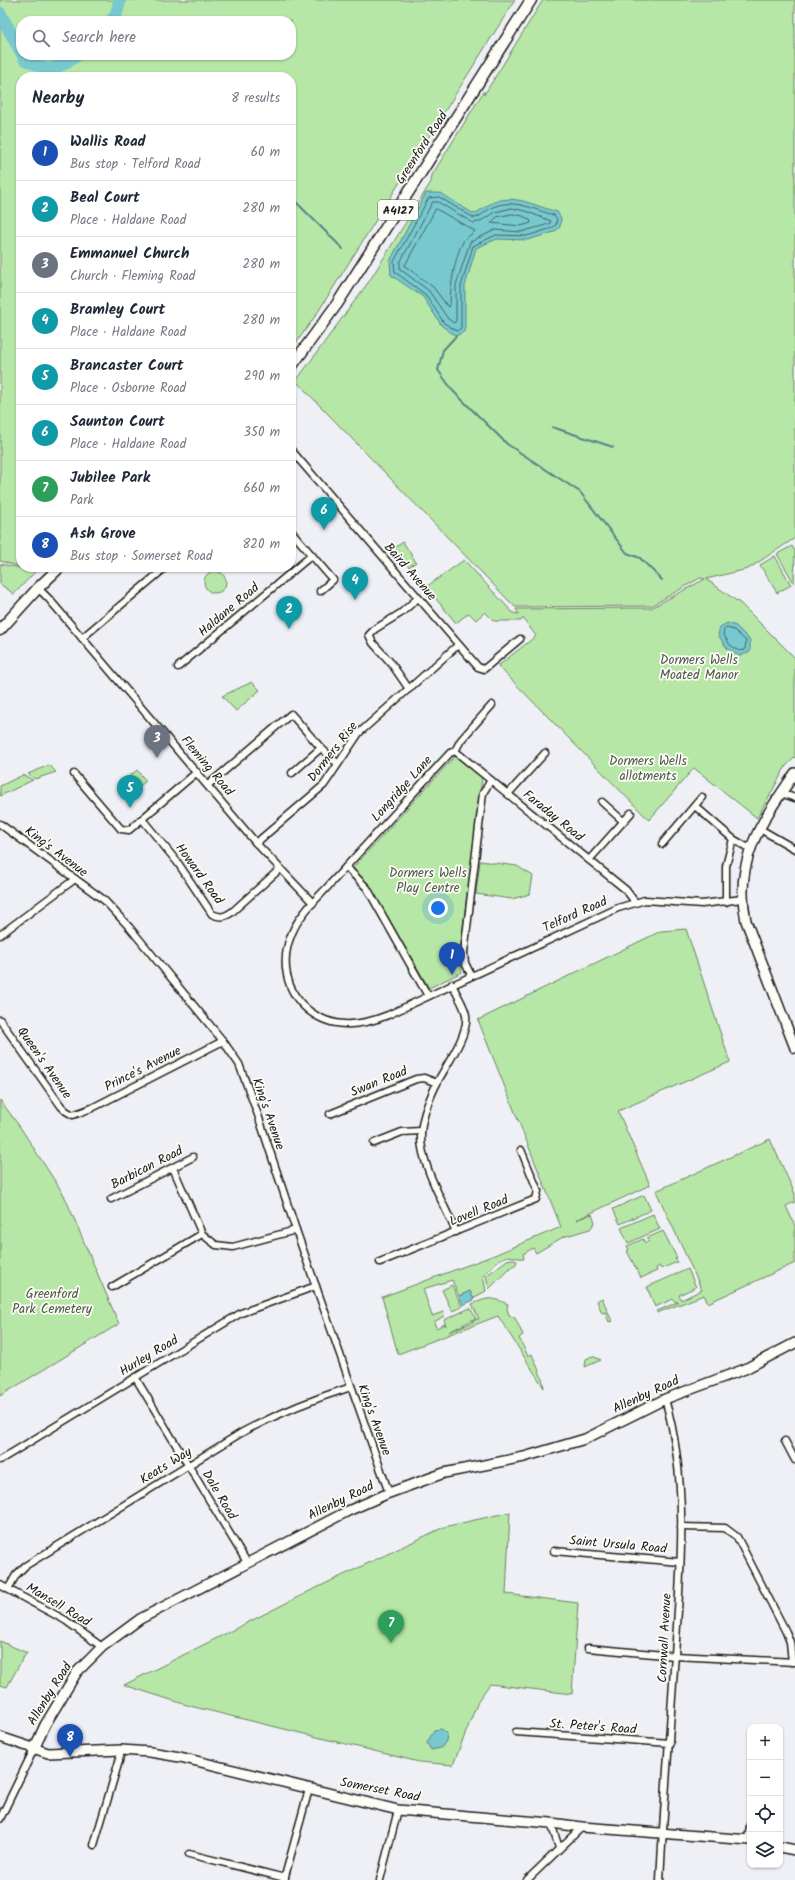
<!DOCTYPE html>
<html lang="en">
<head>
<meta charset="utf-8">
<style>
	:root { --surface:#fff; --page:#f6f6f7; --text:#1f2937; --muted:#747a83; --line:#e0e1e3; --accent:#ea580c }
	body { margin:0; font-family:Kalam,sans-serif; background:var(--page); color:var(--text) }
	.controls { position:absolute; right:12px; bottom:12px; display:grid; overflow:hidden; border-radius:8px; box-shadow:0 1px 3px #0004 }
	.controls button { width:36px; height:36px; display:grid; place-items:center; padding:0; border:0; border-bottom:1px solid var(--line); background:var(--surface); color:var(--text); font:20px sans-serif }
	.you { position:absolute; left:438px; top:908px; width:14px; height:14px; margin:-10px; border:3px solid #fff; border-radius:50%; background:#1a73e8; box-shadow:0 0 0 6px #1a73e833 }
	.badge { display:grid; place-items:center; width:26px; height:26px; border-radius:50%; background:var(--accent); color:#fff; font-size:13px; font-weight:700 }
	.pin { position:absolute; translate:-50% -33px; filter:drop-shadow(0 1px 2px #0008) }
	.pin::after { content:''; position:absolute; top:21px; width:14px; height:12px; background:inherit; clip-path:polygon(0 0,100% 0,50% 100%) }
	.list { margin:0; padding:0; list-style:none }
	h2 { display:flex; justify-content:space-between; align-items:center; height:52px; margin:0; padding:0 16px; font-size:17px }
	h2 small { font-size:13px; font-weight:400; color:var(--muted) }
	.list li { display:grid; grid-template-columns:26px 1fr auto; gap:12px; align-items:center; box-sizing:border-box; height:56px; padding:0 16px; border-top:1px solid var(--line) }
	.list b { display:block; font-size:15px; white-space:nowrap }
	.list p { margin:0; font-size:13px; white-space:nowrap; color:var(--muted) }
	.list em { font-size:13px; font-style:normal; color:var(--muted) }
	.icon { flex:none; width:22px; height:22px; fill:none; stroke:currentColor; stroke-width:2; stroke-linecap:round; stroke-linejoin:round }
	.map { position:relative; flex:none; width:795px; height:1880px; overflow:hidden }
	.search { position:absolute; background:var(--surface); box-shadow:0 1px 3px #0004; left:16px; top:16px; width:280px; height:44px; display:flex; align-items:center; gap:10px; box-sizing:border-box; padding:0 14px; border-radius:16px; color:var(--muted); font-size:15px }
	.panel { position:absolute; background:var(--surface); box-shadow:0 1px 3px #0004; left:16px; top:72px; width:280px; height:500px; border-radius:16px }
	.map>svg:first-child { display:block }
	.green { fill:#b7e7a6; stroke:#6a8261; fill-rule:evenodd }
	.water { fill:#78c9cf; stroke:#538487 }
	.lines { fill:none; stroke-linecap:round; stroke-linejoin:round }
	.shore { stroke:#416164; stroke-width:1 }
	.stream { stroke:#538487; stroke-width:2 }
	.river { stroke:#78c9cf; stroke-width:13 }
	.street-casing { stroke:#1c1c1c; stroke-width:9 }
	.secondary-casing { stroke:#1c1c1c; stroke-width:12 }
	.primary-casing { stroke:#1c1c1c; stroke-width:13 }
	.street { stroke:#fdfcf7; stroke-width:6 }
	.secondary { stroke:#fdfcf7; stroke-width:9 }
	.primary { stroke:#fdfcf7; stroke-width:10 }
	.labels { text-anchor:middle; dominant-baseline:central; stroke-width:3.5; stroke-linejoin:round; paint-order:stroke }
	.shield { fill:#fdfcf7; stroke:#605f5e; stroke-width:1 }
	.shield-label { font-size:12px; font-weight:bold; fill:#1c1c1c }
	.street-label { font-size:13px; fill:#1c1c1c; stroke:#fdfcf7 }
	.park-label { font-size:13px; fill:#4a5945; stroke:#fdfcf7 }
</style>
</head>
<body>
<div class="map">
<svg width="795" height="1880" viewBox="0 0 795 1880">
	<rect width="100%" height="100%" fill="#eef0f6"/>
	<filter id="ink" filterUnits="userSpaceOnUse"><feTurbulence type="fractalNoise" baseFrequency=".025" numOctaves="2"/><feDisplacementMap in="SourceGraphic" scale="8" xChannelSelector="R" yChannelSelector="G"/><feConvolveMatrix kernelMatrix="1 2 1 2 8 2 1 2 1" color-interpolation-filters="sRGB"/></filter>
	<g filter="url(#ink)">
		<!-- green -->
		<g class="green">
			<path d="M0 0H515L316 315 291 350V77H21V567L0 561ZM21 21H291V55H21Z"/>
			<path d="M543 0H795V538L748 569 706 579 741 604 795 658V757L786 766 757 818 694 768 649 820 498 666 536 636 523 618 521 621H494L485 612 476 620 469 613 456 623 426 587 464 560 513 613 519 614 516 609 651 608 705 579 700 578 651 606 515 607 296 381 370 280 431 182 432 175 484 91V95Z"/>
			<path d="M403 542 416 562 409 567 393 549Z"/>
			<path d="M792 546 795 551 794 583 777 554Z"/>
			<path d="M775 556 791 585 777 593 760 565Z"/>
			<path d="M0 564 36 571 14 594 0 584Z"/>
			<circle cx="215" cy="582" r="11"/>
			<path d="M252 682 260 690 236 711 222 696Z"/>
			<path d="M455 756 482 778 459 958 462 972 429 988 371 888 352 869Z"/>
			<path d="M49 765 56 772 35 779 28 774Z"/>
			<path d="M137 770 146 781 130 794 121 783Z"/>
			<path d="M23 775 33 780 0 796V786Z"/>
			<path d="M480 861 517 866 533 876 530 894 512 899 476 894Z"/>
			<path d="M686 929 730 1062 618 1111 650 1185 576 1220 592 1214 595 1222 590 1229 563 1237 536 1253 533 1248 523 1254 524 1259 508 1256 498 1260 483 1276 486 1291 473 1298 470 1291 459 1296 452 1280 423 1289 432 1316 443 1312 444 1316 434 1322 436 1328 445 1324 446 1326 444 1320 470 1308 476 1318 449 1332 473 1322V1320L479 1319 472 1304C490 1297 490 1297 508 1304L507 1309 509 1315 515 1318 523 1335 519 1338 528 1356 532 1354 542 1378 544 1388 498 1316 398 1354 382 1297 492 1256 561 1227 478 1020 661 931Z"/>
			<path d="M0 1100 20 1127 64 1195 119 1324 0 1396Z"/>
			<path d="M770 1139 795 1194V1202L786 1206 795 1226V1263L708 1303 704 1295 657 1313V1311L678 1302H675L673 1299 655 1307 647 1287 688 1269 696 1287 679 1295 681 1300 702 1290 656 1191Z"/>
			<path d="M644 1195 651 1210 620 1224 613 1209Z"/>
			<path d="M653 1214 660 1229 628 1243 621 1228Z"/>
			<path d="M663 1231 677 1258 675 1259 677 1262 661 1269 659 1266 656 1268 657 1271 641 1278 627 1251 629 1250 627 1246 643 1239 645 1243 649 1241 647 1238Z"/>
			<path d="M512 1259 517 1261 516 1264 510 1268 489 1289 486 1276 507 1260Z"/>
			<path d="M452 1285 462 1307 452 1311 442 1290Z"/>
			<path d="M602 1298 612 1321 609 1322 605 1312 602 1313 597 1301Z"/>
			<path d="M592 1356 601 1360 585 1367 586 1359Z"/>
			<path d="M510 1512 506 1594 578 1603 572 1694 490 1684 479 1699 453 1765 419 1762 190 1706 124 1685 310 1591 444 1527Z"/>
			<path d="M0 1641 27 1653 23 1658 7 1687 0 1685Z"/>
		</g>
		<!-- water -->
		<g class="water">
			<path d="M426 193H440L474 214C480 211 485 207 490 204 512 192 535 206 557 212L561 218 560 227 554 232 528 240 497 239 476 248 465 286V331L456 336 442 326 423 297 391 275 390 261Z"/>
			<path d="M727 623 736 626 750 640V652L739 656 727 648 718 635 720 627Z"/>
			<path d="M470 1291 474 1300 463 1305 459 1296Z"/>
			<path d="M441 1729 447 1733 446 1741 441 1748 431 1750 427 1743 434 1730Z"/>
		</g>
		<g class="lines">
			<!-- shore -->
			<g class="shore">
				<path d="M429 198 439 197 474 218C481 217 486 210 493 207 514 198 534 210 554 215L557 219 556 225 552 228 527 236 496 235 473 246 461 286V328L457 331 444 323 426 295 395 272 394 262Z"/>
				<path d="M433 202H438L473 223 479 222 495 212 512 208 525 211 551 221 549 224 521 232 495 230 470 242 456 285V321L454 323 448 319 429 291 400 269V263Z"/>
				<path d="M436 209 475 231C472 235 467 236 464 240 455 254 450 288 450 305L448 307 433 287 405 266Z"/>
				<path d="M513 214 523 216 530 220 531 223 521 226 491 223 497 217Z"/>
				<path d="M727 628 734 630 746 641 745 650 739 651 730 645 723 634 724 630Z"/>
			</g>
			<!-- stream -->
			<g class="stream">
				<path d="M291 197 343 249"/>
				<path d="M456 336 443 350 438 370 453 391 507 444 580 492 627 553 640 558 662 580"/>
				<path d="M552 427 613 447"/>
			</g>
			<!-- river -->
			<g class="river">
				<path d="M0 13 21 52"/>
				<path d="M111 21 116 15 120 0"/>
				<path d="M23 55 25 59 48 70 66 63 77 55"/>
			</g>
			<defs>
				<g id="street">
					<path d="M291 450 478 667 484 669 520 639"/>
					<path d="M291 462 297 457"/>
					<path d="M291 531 333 580 320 591"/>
					<path d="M38 588 49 599 256 843 313 903"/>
					<path d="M82 638 166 567"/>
					<path d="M178 667 312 555"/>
					<path d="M409 689 391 663 373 643 369 635 375 629 401 613 418 598"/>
					<path d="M492 705 461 740 455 751 450 753C411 796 372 838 333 881 319 897 300 913 292 933 280 960 285 991 308 1010 333 1030 361 1026 388 1015L618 908 645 900 702 904 742 899"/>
					<path d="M455 751 626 890 635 902"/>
					<path d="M292 773 321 748"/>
					<path d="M74 774 121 829 129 830 197 772"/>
					<path d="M208 785 291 714 321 748 338 764"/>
					<path d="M781 793 795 798"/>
					<path d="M508 794 545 753"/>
					<path d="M602 802 623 821"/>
					<path d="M695 806 733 839 726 866V902"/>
					<path d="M142 819 178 863 212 914C220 918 225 917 232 912L280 869"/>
					<path d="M0 824 104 900 130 928 223 1041 239 1064 258 1115 296 1230 389 1493"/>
					<path d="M760 829 795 849"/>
					<path d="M733 839 750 849"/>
					<path d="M256 843 324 785 359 733 458 645"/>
					<path d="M662 844 702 797"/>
					<path d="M589 860 631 813"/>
					<path d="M346 867 367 888 428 996"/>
					<path d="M0 935 75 879"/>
					<path d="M471 975 465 963 464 953 483 793 491 780"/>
					<path d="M452 984C456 994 464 1004 466 1015 469 1034 447 1064 438 1081 430 1097 421 1118 421 1136 420 1163 445 1206 456 1232"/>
					<path d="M0 1020 61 1106 66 1111 73 1115 92 1108 223 1041"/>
					<path d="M330 1114 416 1079 424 1078 437 1083"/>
					<path d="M374 1143 402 1132 421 1131"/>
					<path d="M173 1168 202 1234 216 1245 233 1247 296 1230"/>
					<path d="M111 1199 193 1157"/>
					<path d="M380 1262 536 1199 538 1191 521 1150"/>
					<path d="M112 1287 202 1234"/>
					<path d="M135 1377 248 1564"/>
					<path d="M785 1441 795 1460"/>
					<path d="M0 1460 241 1313 316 1286"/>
					<path d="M681 1527 725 1528 737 1537 786 1632 790 1642 792 1662"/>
					<path d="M554 1551 680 1562"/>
					<path d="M0 1585 65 1620 102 1647"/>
					<path d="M8 1589 16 1575 25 1566 241 1433C278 1413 310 1400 351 1387"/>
					<path d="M588 1648 675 1656 795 1662"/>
					<path d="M516 1732 670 1743"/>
					<path d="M0 1819 34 1749"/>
					<path d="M551 1823 559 1848"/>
					<path d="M748 1840 750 1825"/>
					<path d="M94 1845 119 1761 121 1750"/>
					<path d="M189 1854 285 1878"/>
					<path d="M284 1880 309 1789"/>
					<path d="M380 1880 398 1810"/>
					<path d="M527 1880 582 1827"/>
					<path d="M660 1880C664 1805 670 1729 675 1654 681 1570 689 1481 665 1399"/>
				</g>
				<g id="secondary">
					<path d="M795 773C762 821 733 860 746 921L795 1048"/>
					<path d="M0 1737 48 1753 121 1750 150 1752 180 1757 398 1810 551 1823 582 1827 750 1840"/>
					<path d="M34 1749 45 1725 77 1672 102 1647 140 1619 348 1511 389 1493 444 1473 524 1457 585 1439 665 1399 745 1369 795 1343"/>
					<path d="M780 1847 795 1850"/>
				</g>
				<g id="primary">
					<path d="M291 367 337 304 531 0"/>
					<path d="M0 630 38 588 60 567"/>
				</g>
			</defs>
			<!-- street casing -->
			<use href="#street" class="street-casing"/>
			<!-- secondary casing -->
			<use href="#secondary" class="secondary-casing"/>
			<!-- primary casing -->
			<use href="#primary" class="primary-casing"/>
			<!-- street -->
			<use href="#street" class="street"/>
			<!-- secondary -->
			<use href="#secondary" class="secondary"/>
			<!-- primary -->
			<use href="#primary" class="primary"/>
		</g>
	</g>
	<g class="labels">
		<!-- shield labels -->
		<rect class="shield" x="378" y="200" width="40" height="20" rx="3"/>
		<g class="shield-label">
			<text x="398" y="210">A4127</text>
		</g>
		<!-- street labels -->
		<g class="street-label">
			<text transform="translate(422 148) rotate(-57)">Greenford Road</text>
			<text transform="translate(410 572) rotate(49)">Baird Avenue</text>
			<text transform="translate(229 610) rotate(-40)">Haldane Road</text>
			<text transform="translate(333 752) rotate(-52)">Dormers Rise</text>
			<text transform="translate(207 766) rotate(50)">Fleming Road</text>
			<text transform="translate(402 789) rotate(-48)">Longridge Lane</text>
			<text transform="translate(553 816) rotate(39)">Faraday Road</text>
			<text transform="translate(56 852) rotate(37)">King's Avenue</text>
			<text transform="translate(199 874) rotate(54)">Howard Road</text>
			<text transform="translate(575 915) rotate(-24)">Telford Road</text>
			<text transform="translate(44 1063) rotate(55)">Queen's Avenue</text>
			<text transform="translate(143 1069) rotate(-27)">Prince's Avenue</text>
			<text transform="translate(379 1082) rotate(-22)">Swan Road</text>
			<text transform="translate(268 1114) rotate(71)">King's Avenue</text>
			<text transform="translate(147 1168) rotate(-27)">Barbican Road</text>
			<text transform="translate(479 1211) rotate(-22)">Lovell Road</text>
			<text transform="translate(149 1356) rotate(-31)">Hurley Road</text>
			<text transform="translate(646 1395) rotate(-25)">Allenby Road</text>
			<text transform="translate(374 1420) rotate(70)">King's Avenue</text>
			<text transform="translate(166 1466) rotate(-32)">Keats Way</text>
			<text transform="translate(219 1495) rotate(59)">Dale Road</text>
			<text transform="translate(341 1501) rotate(-26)">Allenby Road</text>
			<text transform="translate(618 1545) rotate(5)">Saint Ursula Road</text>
			<text transform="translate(58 1605) rotate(31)">Mansell Road</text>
			<text transform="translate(665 1638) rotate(-87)">Cornwall Avenue</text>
			<text transform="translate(50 1694) rotate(-58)">Allenby Road</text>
			<text transform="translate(593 1727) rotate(4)">St. Peter's Road</text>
			<text transform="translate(380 1790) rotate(11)">Somerset Road</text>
		</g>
		<!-- park labels -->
		<g class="park-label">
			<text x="699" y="660">Dormers Wells<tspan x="699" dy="15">Moated Manor</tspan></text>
			<text x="648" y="761">Dormers Wells<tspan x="648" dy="15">allotments</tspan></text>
			<text x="428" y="873">Dormers Wells<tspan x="428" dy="15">Play Centre</tspan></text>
			<text x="52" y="1294">Greenford<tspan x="52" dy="15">Park Cemetery</tspan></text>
		</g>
	</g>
</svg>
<div class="controls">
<button>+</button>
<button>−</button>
<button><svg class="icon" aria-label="locate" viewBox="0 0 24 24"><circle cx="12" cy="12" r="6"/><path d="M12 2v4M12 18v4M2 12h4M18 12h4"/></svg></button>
<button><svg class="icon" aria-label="layers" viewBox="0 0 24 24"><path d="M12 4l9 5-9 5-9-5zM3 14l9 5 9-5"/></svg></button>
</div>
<div class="you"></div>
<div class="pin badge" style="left:452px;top:975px;background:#1a4fb4">1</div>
<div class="pin badge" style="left:289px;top:629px;background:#0f9aa8">2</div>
<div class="pin badge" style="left:157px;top:758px;background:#6b7280">3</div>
<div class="pin badge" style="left:355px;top:600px;background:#0f9aa8">4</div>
<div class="pin badge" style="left:130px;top:808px;background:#0f9aa8">5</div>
<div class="pin badge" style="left:324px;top:530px;background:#0f9aa8">6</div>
<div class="pin badge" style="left:391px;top:1643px;background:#2e9e5b">7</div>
<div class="pin badge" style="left:70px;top:1757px;background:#1a4fb4">8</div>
<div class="search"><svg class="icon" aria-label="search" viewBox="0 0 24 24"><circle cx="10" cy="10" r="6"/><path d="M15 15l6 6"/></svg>Search here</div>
<section class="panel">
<h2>Nearby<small>8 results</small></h2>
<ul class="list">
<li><span class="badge" style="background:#1a4fb4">1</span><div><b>Wallis Road</b><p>Bus stop · Telford Road</p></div><em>60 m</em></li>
<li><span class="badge" style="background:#0f9aa8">2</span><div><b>Beal Court</b><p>Place · Haldane Road</p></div><em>280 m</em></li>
<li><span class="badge" style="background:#6b7280">3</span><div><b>Emmanuel Church</b><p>Church · Fleming Road</p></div><em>280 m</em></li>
<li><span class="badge" style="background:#0f9aa8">4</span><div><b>Bramley Court</b><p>Place · Haldane Road</p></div><em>280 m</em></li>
<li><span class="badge" style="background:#0f9aa8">5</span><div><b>Brancaster Court</b><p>Place · Osborne Road</p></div><em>290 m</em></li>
<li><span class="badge" style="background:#0f9aa8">6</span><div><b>Saunton Court</b><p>Place · Haldane Road</p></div><em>350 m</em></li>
<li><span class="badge" style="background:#2e9e5b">7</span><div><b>Jubilee Park</b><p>Park</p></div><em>660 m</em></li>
<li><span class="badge" style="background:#1a4fb4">8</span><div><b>Ash Grove</b><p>Bus stop · Somerset Road</p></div><em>820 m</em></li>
</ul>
</section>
</div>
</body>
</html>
